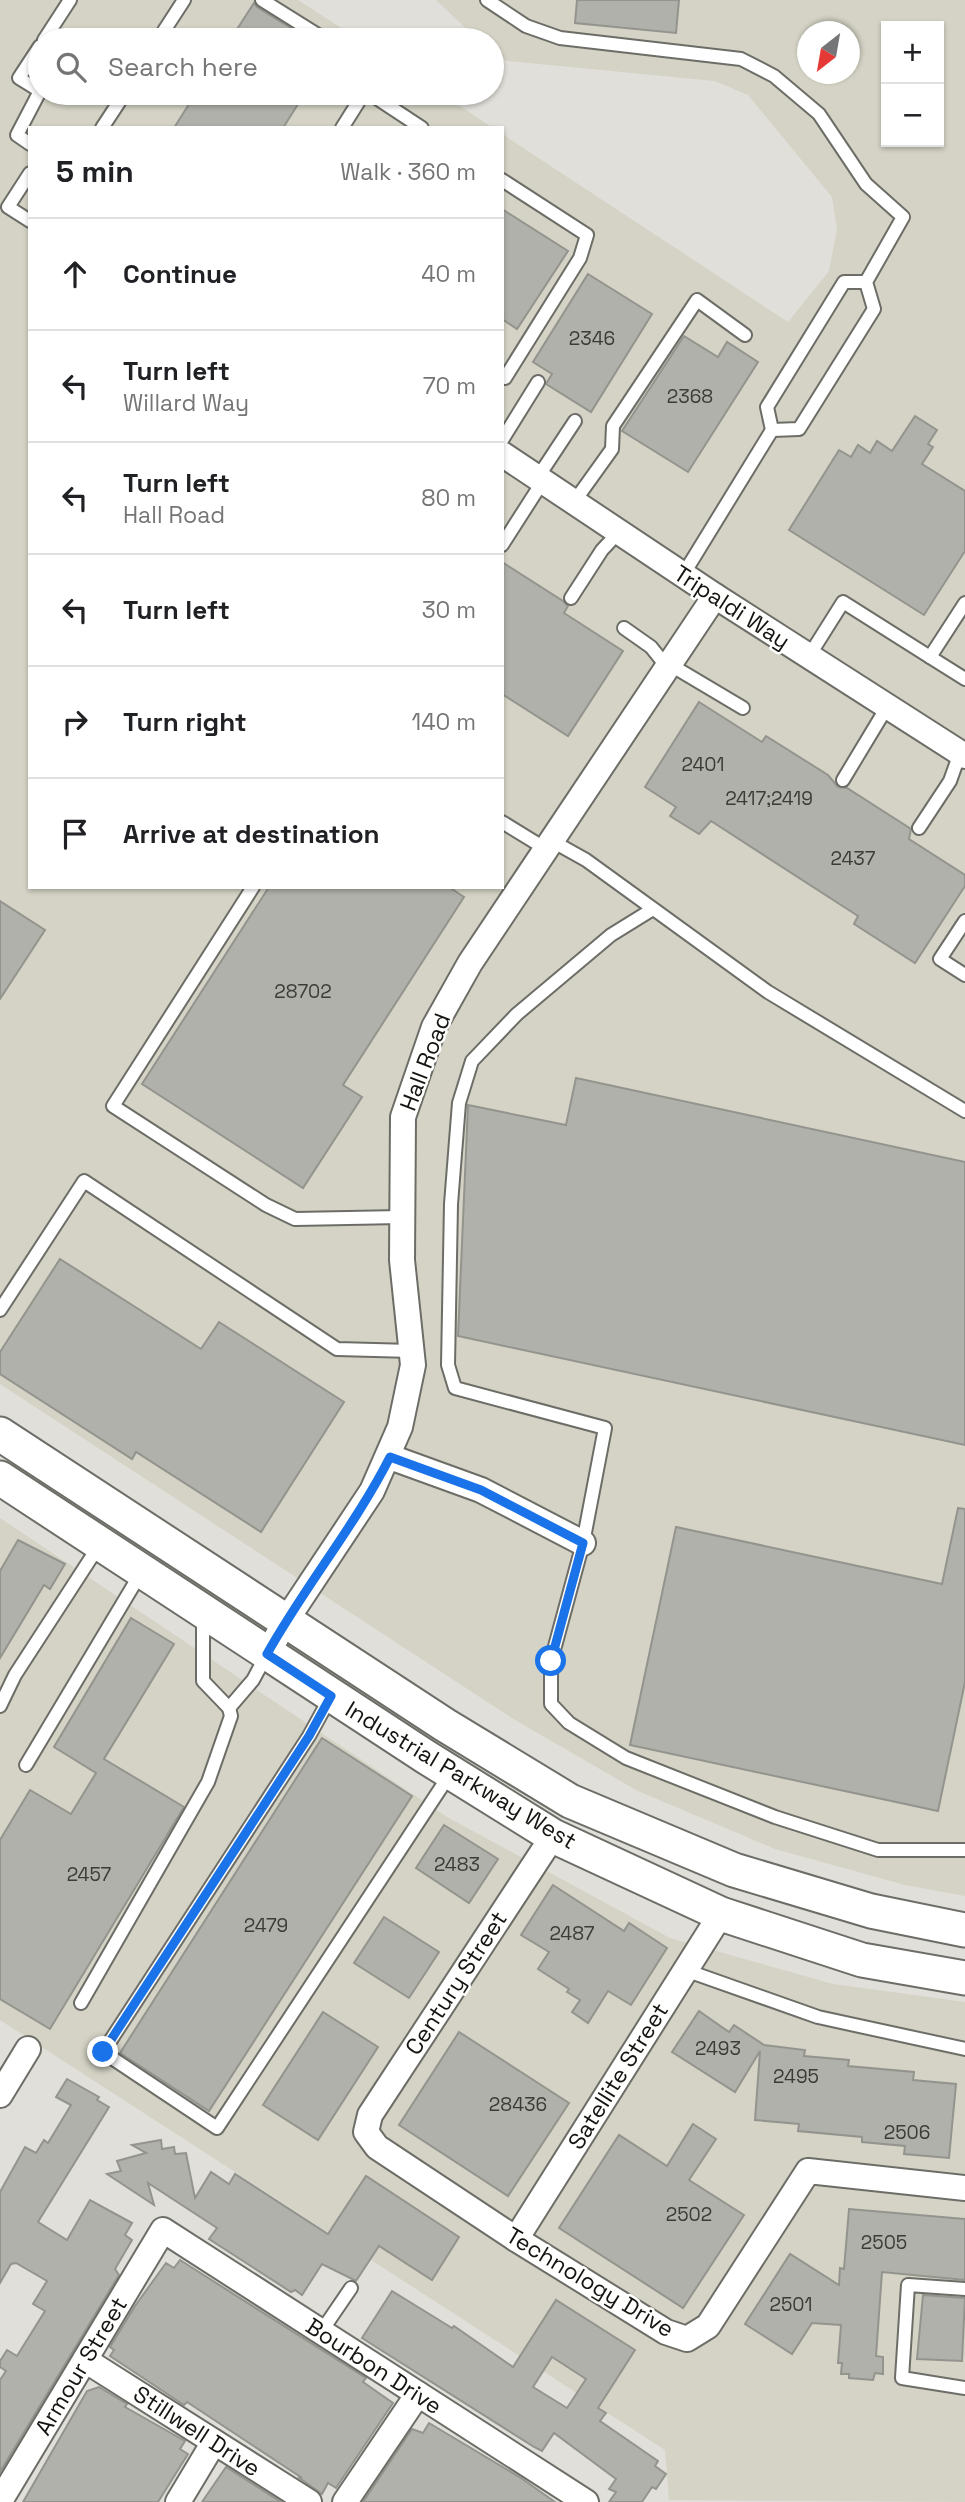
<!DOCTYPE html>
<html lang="en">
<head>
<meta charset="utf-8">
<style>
	:root { --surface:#fff; --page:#f6f6f6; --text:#202124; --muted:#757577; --line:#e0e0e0 }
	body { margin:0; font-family:"Space Grotesk",sans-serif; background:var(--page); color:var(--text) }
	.controls { position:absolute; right:21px; top:21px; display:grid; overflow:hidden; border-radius:0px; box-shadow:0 2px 5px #0004 }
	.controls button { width:63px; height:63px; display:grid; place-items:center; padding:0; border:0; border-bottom:2px solid var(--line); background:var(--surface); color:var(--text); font:35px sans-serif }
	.compass { position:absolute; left:797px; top:21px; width:63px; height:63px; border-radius:50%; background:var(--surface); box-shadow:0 2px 5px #0004; rotate:211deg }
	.stop { position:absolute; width:21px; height:21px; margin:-16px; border:5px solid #1a73e8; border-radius:50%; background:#fff }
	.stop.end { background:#1a73e8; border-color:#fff; box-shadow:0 2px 7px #0008 }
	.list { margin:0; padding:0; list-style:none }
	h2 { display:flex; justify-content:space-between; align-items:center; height:91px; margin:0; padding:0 28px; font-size:30px }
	h2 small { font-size:23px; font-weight:400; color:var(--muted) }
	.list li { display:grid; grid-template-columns:46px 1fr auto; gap:21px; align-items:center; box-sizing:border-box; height:112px; padding:0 28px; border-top:2px solid var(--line) }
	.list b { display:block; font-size:26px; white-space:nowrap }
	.list p { margin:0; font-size:23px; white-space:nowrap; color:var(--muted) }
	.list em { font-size:23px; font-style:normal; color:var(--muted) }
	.icon { flex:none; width:38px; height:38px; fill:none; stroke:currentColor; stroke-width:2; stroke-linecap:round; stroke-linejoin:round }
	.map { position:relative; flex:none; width:965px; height:2502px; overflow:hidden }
	.search { position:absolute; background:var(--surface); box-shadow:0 2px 5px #0004; left:28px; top:28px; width:476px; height:77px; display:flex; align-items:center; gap:18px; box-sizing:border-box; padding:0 24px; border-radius:38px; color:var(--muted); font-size:26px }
	.panel { position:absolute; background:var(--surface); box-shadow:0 2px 5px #0004; left:28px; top:126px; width:476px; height:763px; border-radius:0px }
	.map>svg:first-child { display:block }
	.built { fill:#d4d3c5; fill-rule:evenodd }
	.building { fill:#b1b1ab; stroke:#94948e; stroke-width:2; fill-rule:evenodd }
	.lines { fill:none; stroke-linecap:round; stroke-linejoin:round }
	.service-casing { stroke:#6d6d67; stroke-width:16 }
	.minor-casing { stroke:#6d6d67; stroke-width:28 }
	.secondary-casing { stroke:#6d6d67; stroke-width:37 }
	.service { stroke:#fff; stroke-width:12 }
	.minor { stroke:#fff; stroke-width:24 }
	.secondary { stroke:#fff; stroke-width:33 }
	.route { stroke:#1a73e8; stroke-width:9 }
	.labels { text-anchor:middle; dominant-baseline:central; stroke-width:5; stroke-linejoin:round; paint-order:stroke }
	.number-label { font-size:19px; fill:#3b3b38 }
	.street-label { font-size:23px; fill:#141411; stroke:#fffffe }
</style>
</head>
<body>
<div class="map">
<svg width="965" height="2502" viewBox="0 0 965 2502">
	<rect width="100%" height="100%" fill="#e0dfd9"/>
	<!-- built -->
	<g class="built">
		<path d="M0 0H298L360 40H40V93H440L493 128H30V887H502V134L788 322 829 271 837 229 832 197 748 95 715 81 499 60 492 54V40H478L436 0H965V1896L905 1885 775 1849 638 1791 515 1720 0 1384ZM886 26H939V142H886ZM808 32H850V74H808Z"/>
		<path d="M0 1518 447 1817 670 1938 833 1984 965 2002V2502L669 2500 665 2450 0 2020Z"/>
	</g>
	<!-- building -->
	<g class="building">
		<path d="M577 0H679L676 33 575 23Z"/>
		<path d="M254 3 257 7 310 40H230Z"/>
		<path d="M196 93H305L283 128H174Z"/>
		<path d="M502 209 568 251 517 329 502 319Z"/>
		<path d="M588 274 652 314 591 412 546 384 552 374 533 362Z"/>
		<path d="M684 336 718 357 727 342 758 362 688 472 622 431Z"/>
		<path d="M915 416 937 430 928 444 933 447 922 464 965 491V551L924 615 789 530 839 450 851 457 858 445 870 453 877 441 892 451Z"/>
		<path d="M502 562 563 601 568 606 564 613 623 651 568 736 502 694Z"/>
		<path d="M699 702 762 742 766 736 828 775 838 787 847 788 911 829 909 839 965 875V886L915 963 854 924 858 916 711 821 699 834 670 816 676 807 645 787Z"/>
		<path d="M269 887H449L464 897 343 1085 362 1097 303 1188 142 1084Z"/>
		<path d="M0 901 45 930 0 999Z"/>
		<path d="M576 1078 965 1162V1445L458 1336 468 1105 566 1125Z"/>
		<path d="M60 1259 201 1349 219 1322 344 1402 261 1532 136 1452 132 1459 0 1374V1352Z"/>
		<path d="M958 1508 965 1509V1682L938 1811 630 1745 676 1527 942 1584Z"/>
		<path d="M18 1540 65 1564 50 1589 44 1585 0 1658V1571Z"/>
		<path d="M131 1618 174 1644 104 1759 184 1807 50 2029 0 1999V1840L30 1790 71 1814 96 1773 54 1747Z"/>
		<path d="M322 1738 412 1796 209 2111 120 2053Z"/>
		<path d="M444 1825 498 1859 469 1903 416 1868Z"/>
		<path d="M553 1885 624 1931 629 1923 667 1948 631 2005 608 1991 588 2023 572 2012 580 2000 567 1992 569 1989 538 1969 549 1952 521 1935Z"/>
		<path d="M384 1917 439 1952 409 1998 354 1963Z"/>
		<path d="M699 2011 729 2032 734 2025 764 2045 805 2050 804 2056 849 2060 848 2066 914 2072 913 2080 956 2084 949 2158 904 2154 905 2146 862 2142V2137L798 2131 799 2124 755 2120 760 2051 735 2092 672 2052Z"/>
		<path d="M323 2012 378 2047 318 2140 263 2105Z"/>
		<path d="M459 2032 569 2103 508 2196 399 2125Z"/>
		<path d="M67 2079 99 2097 97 2100 109 2107 38 2222 67 2240 90 2200 132 2223 125 2235 132 2240 115 2269 119 2275 0 2472V2380L6 2371 0 2367V2361L7 2350 17 2356 45 2311 33 2304 47 2281 16 2263 11 2264 0 2283V2192L25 2147 36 2153 44 2140 48 2143 71 2105 56 2097Z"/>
		<path d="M693 2124 716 2139 689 2180 744 2215 683 2308 559 2228 619 2135 667 2166Z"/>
		<path d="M161 2140 162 2149 174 2147 175 2154 186 2153 195 2198 211 2172 229 2184 235 2174 328 2234 366 2176 459 2237 432 2280 379 2246 356 2281 322 2264 302 2295 295 2290 291 2292 209 2239 217 2228 148 2183 154 2205 107 2174 121 2171 117 2161 146 2153 132 2145Z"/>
		<path d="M849 2209 965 2219V2280L882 2272 876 2356 883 2357V2374L875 2373 873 2380 849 2378V2374H841L842 2363H838L841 2325 812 2323 792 2354 745 2324 790 2254 839 2285 840 2268 844 2269Z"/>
		<path d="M180 2260 366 2378 363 2382 393 2403 336 2488 328 2483 322 2494 298 2477 302 2478 187 2402 184 2405 110 2356 114 2350 110 2347 135 2306 166 2263 174 2268Z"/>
		<path d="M392 2291 452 2328 454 2326 513 2367 556 2300 635 2350 598 2408 606 2413 600 2421 658 2461 655 2466 666 2474 656 2489 652 2487 642 2502H609L616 2492 609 2489 616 2479 554 2433 542 2451 534 2447 362 2338ZM552 2357 586 2379 567 2408 533 2387Z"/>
		<path d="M923 2295 965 2298 962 2361 917 2359Z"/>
		<path d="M99 2387 127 2404 125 2407 185 2441 180 2449 188 2454 158 2502H23L87 2391Z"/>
		<path d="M429 2423 521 2478 555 2502H363L412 2429 423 2433Z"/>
		<path d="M226 2467 281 2502H202Z"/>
	</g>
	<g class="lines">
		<defs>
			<g id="service">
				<path d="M262 0 326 40"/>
				<path d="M487 0 526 26 560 38 741 59 774 76 819 114 866 184 903 217 866 282 874 309 799 429 772 430"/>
				<path d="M44 40 70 0"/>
				<path d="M158 40 184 0"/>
				<path d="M369 93 422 128"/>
				<path d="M102 128 125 93"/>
				<path d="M342 128 364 93"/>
				<path d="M30 144 17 135 40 91 19 78 40 46"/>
				<path d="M30 173 8 207 30 221"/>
				<path d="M502 180 587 235 580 258 505 378"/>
				<path d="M502 440 538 382"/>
				<path d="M538 477 575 421"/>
				<path d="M574 502 612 449 613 426 697 300 745 335"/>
				<path d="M502 545 543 481"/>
				<path d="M683 575 772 430 767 407 844 282H866"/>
				<path d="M571 598 602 550 619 532"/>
				<path d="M965 603 930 657 965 679"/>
				<path d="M624 628 651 647 667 667"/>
				<path d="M809 656 843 602 930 657"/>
				<path d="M669 664 743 708"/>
				<path d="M843 780 887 707"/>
				<path d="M502 822 546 849"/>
				<path d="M919 828 950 781 960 753"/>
				<path d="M552 841 586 860 768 992 965 1111"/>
				<path d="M253 887 113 1106 266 1205 295 1219 401 1217"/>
				<path d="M653 909 611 935 517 1014 472 1061 459 1103 451 1204 448 1365 455 1388 605 1428 583 1543 551 1661V1704L569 1723 626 1758 775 1817 878 1850H965"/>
				<path d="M965 921 940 959 965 975"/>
				<path d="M0 1310 84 1181 337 1349 412 1351"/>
				<path d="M331 1696 309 1736 103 2052 217 2128 450 1774"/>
				<path d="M0 1706 15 1675 100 1544"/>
				<path d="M229 1708 253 1680 267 1654"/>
				<path d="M26 1765 142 1571"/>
				<path d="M685 1970 818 2017 965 2049"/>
				<path d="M81 2003 208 1782 231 1716 229 1708 203 1681V1615"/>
				<path d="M965 2289 908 2285 902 2378 965 2388"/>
				<path d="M321 2332 351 2288"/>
			</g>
			<g id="minor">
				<path d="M502 454 715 596 965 756"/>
				<path d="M390 1457 481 1490 583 1543"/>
				<path d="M267 1654 287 1619 372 1491 400 1427 413 1365 402 1260 403 1117 434 1027 470 963 715 596"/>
				<path d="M553 1836 370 2115 366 2132 377 2147 516 2239 666 2332 687 2339 708 2326 808 2171 965 2188"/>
				<path d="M0 2095 28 2049"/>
				<path d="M516 2239 721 1914"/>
				<path d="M85 2360 309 2502"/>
				<path d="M0 2501 163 2230 586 2502"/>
				<path d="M178 2502 214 2442"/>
				<path d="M345 2502 418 2394"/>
			</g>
			<g id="secondary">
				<path d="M0 1434 445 1725 570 1801 734 1870 871 1911 965 1930"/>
				<path d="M0 1478 426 1757 553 1836 721 1914 862 1960 965 1978"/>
			</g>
		</defs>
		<!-- service casing -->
		<use href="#service" class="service-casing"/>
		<!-- minor casing -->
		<use href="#minor" class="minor-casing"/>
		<!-- secondary casing -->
		<use href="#secondary" class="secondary-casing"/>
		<!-- service -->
		<use href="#service" class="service"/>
		<!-- minor -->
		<use href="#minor" class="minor"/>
		<!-- secondary -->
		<use href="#secondary" class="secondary"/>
	</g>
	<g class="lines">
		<!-- route -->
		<path class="route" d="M103 2052 309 1736 331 1696 267 1654C305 1586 355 1526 390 1457L481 1490 583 1543 551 1661"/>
	</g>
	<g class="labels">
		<!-- number labels -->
		<g class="number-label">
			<text x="592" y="338">2346</text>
			<text x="690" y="396">2368</text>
			<text x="703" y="764">2401</text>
			<text x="769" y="798">2417;2419</text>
			<text x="853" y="858">2437</text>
			<text x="303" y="991">28702</text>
			<text x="457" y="1864">2483</text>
			<text x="89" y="1874">2457</text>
			<text x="266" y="1925">2479</text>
			<text x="572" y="1933">2487</text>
			<text x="718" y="2048">2493</text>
			<text x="796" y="2076">2495</text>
			<text x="518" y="2104">28436</text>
			<text x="907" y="2132">2506</text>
			<text x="689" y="2214">2502</text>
			<text x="884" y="2242">2505</text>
			<text x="791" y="2304">2501</text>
		</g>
		<!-- street labels -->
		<g class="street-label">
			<text transform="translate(732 607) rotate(33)">Tripaldi Way</text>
			<text transform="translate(425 1062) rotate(-69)">Hall Road</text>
			<text transform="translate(461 1775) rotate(31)">Industrial Parkway West</text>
			<text transform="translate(456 1983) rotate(-57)">Century Street</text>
			<text transform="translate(618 2076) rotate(-58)">Satellite Street</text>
			<text transform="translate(590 2282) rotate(31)">Technology Drive</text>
			<text transform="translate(81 2366) rotate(-59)">Armour Street</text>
			<text transform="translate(374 2366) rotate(33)">Bourbon Drive</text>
			<text transform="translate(197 2431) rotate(33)">Stillwell Drive</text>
		</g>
	</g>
</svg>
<div class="controls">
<button>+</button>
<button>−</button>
</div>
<svg class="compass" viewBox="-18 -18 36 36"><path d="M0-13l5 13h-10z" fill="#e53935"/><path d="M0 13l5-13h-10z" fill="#757577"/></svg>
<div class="stop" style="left:551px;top:1661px"></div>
<div class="stop end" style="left:103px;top:2052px"></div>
<div class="search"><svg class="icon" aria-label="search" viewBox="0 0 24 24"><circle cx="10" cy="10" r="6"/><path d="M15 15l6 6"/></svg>Search here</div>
<section class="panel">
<h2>5 min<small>Walk · 360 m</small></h2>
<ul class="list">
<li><svg class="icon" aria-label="ahead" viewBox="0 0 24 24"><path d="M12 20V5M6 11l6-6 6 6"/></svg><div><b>Continue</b></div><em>40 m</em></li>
<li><svg class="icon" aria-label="left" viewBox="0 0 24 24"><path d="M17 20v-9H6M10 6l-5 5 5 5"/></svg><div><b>Turn left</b><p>Willard Way</p></div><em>70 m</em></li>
<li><svg class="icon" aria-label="left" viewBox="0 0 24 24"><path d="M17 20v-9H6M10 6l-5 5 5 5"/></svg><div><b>Turn left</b><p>Hall Road</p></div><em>80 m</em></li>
<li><svg class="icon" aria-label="left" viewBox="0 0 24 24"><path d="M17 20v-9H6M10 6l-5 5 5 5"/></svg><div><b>Turn left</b></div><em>30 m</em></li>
<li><svg class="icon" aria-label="right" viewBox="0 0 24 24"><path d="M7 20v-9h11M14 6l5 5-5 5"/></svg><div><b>Turn right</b></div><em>140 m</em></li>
<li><svg class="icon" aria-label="arrive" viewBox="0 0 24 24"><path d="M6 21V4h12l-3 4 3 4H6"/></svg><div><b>Arrive at destination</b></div></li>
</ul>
</section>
</div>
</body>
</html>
